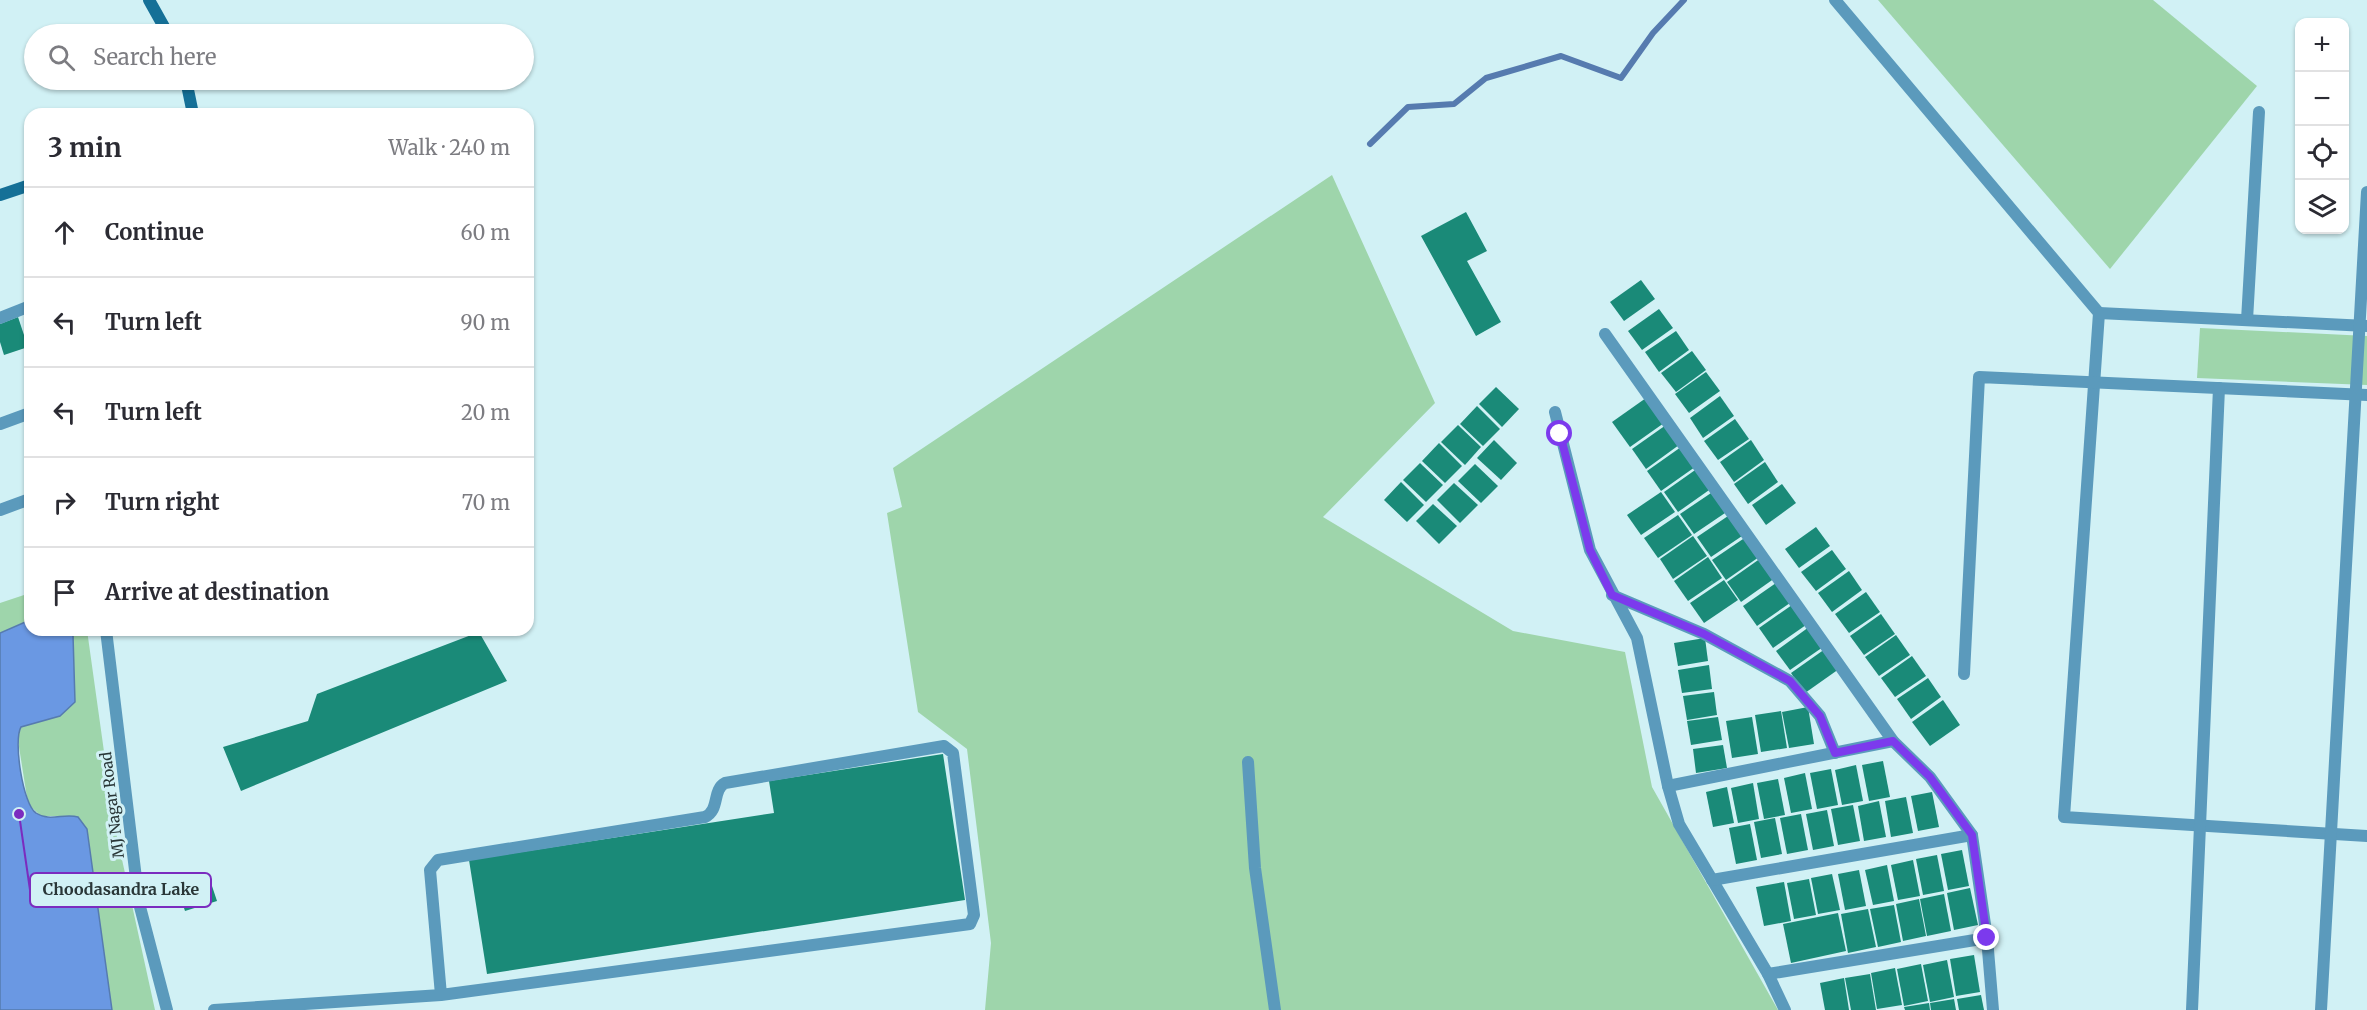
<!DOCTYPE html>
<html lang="en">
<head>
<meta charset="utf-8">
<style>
	:root { --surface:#fff; --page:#f2f2f3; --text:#2b2b33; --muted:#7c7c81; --line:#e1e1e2 }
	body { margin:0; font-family:Merriweather,serif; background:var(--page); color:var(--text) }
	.controls { position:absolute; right:18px; top:18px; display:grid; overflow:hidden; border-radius:12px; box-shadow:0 2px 4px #0004 }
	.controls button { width:54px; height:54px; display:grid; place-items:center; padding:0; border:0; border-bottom:2px solid var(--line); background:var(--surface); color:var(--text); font:30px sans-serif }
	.stop { position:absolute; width:18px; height:18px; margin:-14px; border:4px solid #7c3aed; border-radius:50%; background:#fff }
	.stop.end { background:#7c3aed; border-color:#fff; box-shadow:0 2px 6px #0008 }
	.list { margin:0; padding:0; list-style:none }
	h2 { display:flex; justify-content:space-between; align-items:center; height:78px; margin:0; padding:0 24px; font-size:26px }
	h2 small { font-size:20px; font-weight:400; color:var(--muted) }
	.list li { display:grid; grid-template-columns:39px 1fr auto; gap:18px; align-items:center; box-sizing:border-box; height:90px; padding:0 24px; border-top:2px solid var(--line) }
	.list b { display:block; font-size:22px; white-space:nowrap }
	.list em { font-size:20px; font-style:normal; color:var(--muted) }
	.icon { flex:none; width:33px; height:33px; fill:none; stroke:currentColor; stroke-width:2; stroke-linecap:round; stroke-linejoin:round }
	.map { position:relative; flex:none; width:2367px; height:1010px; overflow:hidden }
	.search { position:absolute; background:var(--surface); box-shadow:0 2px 4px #0004; left:24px; top:24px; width:510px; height:66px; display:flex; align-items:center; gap:15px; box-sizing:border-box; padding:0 21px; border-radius:33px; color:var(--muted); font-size:22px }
	.panel { position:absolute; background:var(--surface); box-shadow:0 2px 4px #0004; left:24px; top:108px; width:510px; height:528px; border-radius:18px }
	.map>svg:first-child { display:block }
	.green { fill:#9ed5ab }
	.water { fill:#6a98e3; stroke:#567baf; stroke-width:1.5 }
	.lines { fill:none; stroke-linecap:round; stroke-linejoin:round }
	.stream { stroke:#567baf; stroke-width:6 }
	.building { fill:#1a8a78 }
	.lane { stroke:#5b9abc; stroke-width:12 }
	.street { stroke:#5b9abc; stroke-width:12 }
	.secondary { stroke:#157097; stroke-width:12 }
	.route { stroke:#7c3aed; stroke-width:8 }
	.labels { text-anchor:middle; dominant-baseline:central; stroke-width:6; stroke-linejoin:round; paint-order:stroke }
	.street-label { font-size:15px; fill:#293637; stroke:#d1f1f5 }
	.leader { fill:none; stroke:#7b2cbf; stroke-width:2 }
	.callout-dot { fill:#7b2cbf; stroke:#d1f1f5; stroke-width:2 }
	.callout { fill:#d1f1f5; stroke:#7b2cbf; stroke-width:2 }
	.callout-label { font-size:16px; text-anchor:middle; font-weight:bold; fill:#293637 }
</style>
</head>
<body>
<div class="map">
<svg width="2367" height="1010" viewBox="0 0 2367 1010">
	<rect width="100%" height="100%" fill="#d1f1f5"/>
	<!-- green -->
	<g class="green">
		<path d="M1878 0H2153L2257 86 2110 269Z"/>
		<path d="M1332 175 1435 403 1323 517 1513 631 1625 652 1652 787 1778 1010H985L991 943 967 749 918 712 887 513 902 507 893 468Z"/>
		<path d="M2200 328 2367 336V385L2197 378Z"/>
		<path d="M30 593V620L0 633V603Z"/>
		<path d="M70 630H87L114 823 155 1010H112L87 829 66 816H41L28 804 17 734 21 727 60 716 75 701 73 635Z"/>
	</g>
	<!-- water -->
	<path class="water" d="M30 620V630H70L73 635 75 702 60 716 21 727C13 740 23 805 36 813 49 822 64 813 78 817L87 829 112 1010H0V633Z"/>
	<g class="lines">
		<!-- stream -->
		<path class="stream" d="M1370 144 1408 107 1454 104 1486 78 1561 56 1621 78 1653 33 1684 0"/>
	</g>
	<!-- building -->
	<g class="building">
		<path d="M1466 212 1487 251 1467 261 1501 322 1476 336 1421 236Z"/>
		<path d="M1641 280 1655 299 1624 321 1610 302Z"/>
		<path d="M1659 309 1673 328 1642 350 1628 331Z"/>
		<path d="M18 317 28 347 4 355 0 342V324Z"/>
		<path d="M1676 331 1689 350 1659 372 1645 352Z"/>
		<path d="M1692 351 1706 370 1676 392 1661 373Z"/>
		<path d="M1706 372 1720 391 1689 413 1675 394Z"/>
		<path d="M1496 387 1519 409 1502 427 1479 404Z"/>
		<path d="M1720 396 1734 416 1703 438 1690 418Z"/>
		<path d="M1646 398 1664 423 1630 447 1612 422Z"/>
		<path d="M1477 406 1500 429 1483 446 1460 424Z"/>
		<path d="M1735 419 1749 439 1718 460 1704 441Z"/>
		<path d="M1458 425 1481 447 1465 465 1441 442Z"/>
		<path d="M1666 425 1679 445 1646 469 1632 449Z"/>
		<path d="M1494 440 1517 463 1501 480 1477 458Z"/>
		<path d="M1751 440 1764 460 1734 482 1720 462Z"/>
		<path d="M1439 443 1462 466 1445 483 1422 461Z"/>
		<path d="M1681 447 1695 467 1661 491 1647 471Z"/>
		<path d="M1765 462 1778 482 1748 504 1734 484Z"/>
		<path d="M1420 463 1443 485 1426 502 1403 480Z"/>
		<path d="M1475 464 1498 486 1481 503 1458 481Z"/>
		<path d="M1698 468 1712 488 1678 512 1664 492Z"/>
		<path d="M1401 482 1424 505 1407 522 1384 500Z"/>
		<path d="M1454 483 1478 505 1460 523 1437 500Z"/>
		<path d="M1782 484 1796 503 1766 525 1752 505Z"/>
		<path d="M1714 491 1728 511 1694 534 1680 514Z"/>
		<path d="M1661 492 1675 512 1641 535 1627 515Z"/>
		<path d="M1433 504 1457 526 1439 544 1416 521Z"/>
		<path d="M1731 514 1745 534 1711 557 1697 537Z"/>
		<path d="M1678 515 1692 535 1658 558 1644 538Z"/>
		<path d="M1816 527 1830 546 1799 568 1785 549Z"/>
		<path d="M1693 536 1707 556 1673 579 1660 559Z"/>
		<path d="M1746 537 1759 557 1726 580 1712 560Z"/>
		<path d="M1832 550 1846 569 1816 591 1801 572Z"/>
		<path d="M1708 557 1722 578 1688 601 1674 581Z"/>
		<path d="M1761 558 1775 578 1741 602 1727 582Z"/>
		<path d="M1849 571 1862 590 1832 612 1818 593Z"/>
		<path d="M1724 580 1738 600 1704 623 1690 603Z"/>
		<path d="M1776 583 1790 603 1757 626 1743 606Z"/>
		<path d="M1866 592 1880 612 1849 633 1835 614Z"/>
		<path d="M1792 605 1806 625 1773 648 1759 628Z"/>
		<path d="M1881 614 1895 634 1864 655 1850 636Z"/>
		<path d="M1809 627 1823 647 1790 670 1776 651Z"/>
		<path d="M479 632 507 681 241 791 223 747 308 721 317 694Z"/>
		<path d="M1896 635 1910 655 1879 676 1865 657Z"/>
		<path d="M1705 638 1708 661 1678 666 1674 643Z"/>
		<path d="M1825 649 1839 669 1805 693 1791 673Z"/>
		<path d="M1912 656 1926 676 1895 697 1881 678Z"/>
		<path d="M1709 665 1712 689 1682 693 1678 670Z"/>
		<path d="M1928 678 1941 697 1911 719 1897 699Z"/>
		<path d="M1714 692 1717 715 1687 720 1683 696Z"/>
		<path d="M1943 700 1960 725 1930 746 1912 722Z"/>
		<path d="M1808 707 1814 744 1789 748 1782 712Z"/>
		<path d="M1781 711 1787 748 1761 752 1755 715Z"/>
		<path d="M1718 717 1722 740 1691 745 1687 721Z"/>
		<path d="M1752 717 1758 754 1732 758 1726 721Z"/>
		<path d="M1723 745 1727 768 1696 773 1693 749Z"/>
		<path d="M943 754 965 900 487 974 469 860 774 813 769 781Z"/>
		<path d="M1883 761 1890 797 1869 801 1862 765Z"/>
		<path d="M1856 765 1863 801 1842 805 1835 770Z"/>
		<path d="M1831 769 1838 805 1817 809 1810 773Z"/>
		<path d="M1805 773 1812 809 1791 813 1784 778Z"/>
		<path d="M1778 779 1785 815 1764 819 1757 783Z"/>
		<path d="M1753 783 1759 819 1738 823 1731 788Z"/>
		<path d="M1727 787 1734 823 1713 827 1706 792Z"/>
		<path d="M1932 792 1939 827 1918 831 1911 796Z"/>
		<path d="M1906 797 1913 833 1891 837 1885 801Z"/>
		<path d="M1879 801 1886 837 1864 841 1858 806Z"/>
		<path d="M1853 805 1860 841 1838 845 1831 809Z"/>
		<path d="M1827 810 1834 846 1813 850 1806 814Z"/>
		<path d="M1801 814 1808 850 1787 854 1780 818Z"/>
		<path d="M1775 818 1782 854 1761 858 1754 822Z"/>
		<path d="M1750 824 1757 860 1736 864 1729 828Z"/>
		<path d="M1962 850 1969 886 1948 890 1941 854Z"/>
		<path d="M1937 855 1944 891 1923 895 1916 859Z"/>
		<path d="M1913 860 1920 896 1898 900 1891 865Z"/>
		<path d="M1887 865 1894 901 1873 905 1865 870Z"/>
		<path d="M1859 870 1866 906 1845 910 1838 874Z"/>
		<path d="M208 874 217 901 185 911 176 884Z"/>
		<path d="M1832 874 1840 910 1818 914 1811 878Z"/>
		<path d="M1809 879 1816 915 1794 919 1787 883Z"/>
		<path d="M1784 882 1791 921 1764 926 1756 887Z"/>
		<path d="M1970 888 1978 925 1954 930 1947 893Z"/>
		<path d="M1944 894 1951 931 1927 936 1920 899Z"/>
		<path d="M1919 899 1926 936 1903 941 1896 904Z"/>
		<path d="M1894 905 1901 942 1878 947 1870 909Z"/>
		<path d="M1868 909 1876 947 1848 953 1841 914Z"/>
		<path d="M1838 913 1846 951 1791 963 1783 924Z"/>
		<path d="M1974 955 1980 992 1956 996 1950 959Z"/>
		<path d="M1947 960 1954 997 1930 1002 1923 965Z"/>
		<path d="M1921 964 1928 1001 1904 1006 1897 969Z"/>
		<path d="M1895 968 1902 1005 1877 1009 1871 973Z"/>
		<path d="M1870 974 1876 1010H1851L1845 978Z"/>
		<path d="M1844 978 1849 1010H1825L1820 983Z"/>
		<path d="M1981 995 1984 1010H1959L1957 999Z"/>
		<path d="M1954 999 1956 1010H1931L1930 1003Z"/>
		<path d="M1929 1003 1930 1010H1905L1904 1007Z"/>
	</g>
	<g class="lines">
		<!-- lane -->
		<g class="lane">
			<path d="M1605 334 1893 741 1930 777 1972 835 1987 938 1993 1010"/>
			<path d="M1555 412 1590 550 1637 638 1668 786 1679 824 1768 974 1785 1010"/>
			<path d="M1612 595 1704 634 1790 681 1820 716 1835 753"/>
			<path d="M1248 762 1255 868 1275 1010"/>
			<path d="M1668 786 1893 741"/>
			<path d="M1712 880 1972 835"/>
			<path d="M1768 974 1987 938"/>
		</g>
		<!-- street -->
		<g class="street">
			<path d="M1835 0 2099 313 2064 817 2367 836"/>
			<path d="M2099 313 2367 326"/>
			<path d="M0 318 30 306"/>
			<path d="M2247 320 2259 112"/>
			<path d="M0 424 30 413"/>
			<path d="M0 510 30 499"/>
			<path d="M106 630 139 903 167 1010"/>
			<path d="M1964 674 1979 377 2367 395"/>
			<path d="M214 1010 441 995 970 924 974 915 953 753 944 746 725 783C712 790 720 810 705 817L438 860 430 870 441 995"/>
			<path d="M2192 1010 2219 388"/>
			<path d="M2321 1010 2367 192"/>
		</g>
		<!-- secondary -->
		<g class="secondary">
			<path d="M149 0 168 34"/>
			<path d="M186 80 193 114"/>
			<path d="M0 195 30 185"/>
		</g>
	</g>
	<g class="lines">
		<!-- route -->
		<path class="route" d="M1560 434 1590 550 1612 595 1704 634 1790 681 1820 716 1835 753 1893 741 1930 777 1972 835 1987 938"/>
	</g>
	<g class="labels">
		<!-- street labels -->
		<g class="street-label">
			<text transform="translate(112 805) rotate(-97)">MJ Nagar Road</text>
		</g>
	</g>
	<!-- callouts -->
	<path class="leader" d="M19 814L30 890"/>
	<circle class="callout-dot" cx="19" cy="814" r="6"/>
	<rect class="callout" x="30" y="873" width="181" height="34" rx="6"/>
	<g class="callout-label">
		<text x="121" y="895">Choodasandra Lake</text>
	</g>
</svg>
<div class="controls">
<button>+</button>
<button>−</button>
<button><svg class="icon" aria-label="locate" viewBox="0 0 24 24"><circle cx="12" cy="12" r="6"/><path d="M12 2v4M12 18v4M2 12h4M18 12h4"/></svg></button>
<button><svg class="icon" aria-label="layers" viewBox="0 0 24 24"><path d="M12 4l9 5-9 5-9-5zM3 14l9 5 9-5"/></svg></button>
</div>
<div class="stop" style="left:1560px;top:434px"></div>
<div class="stop end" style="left:1987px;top:938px"></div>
<div class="search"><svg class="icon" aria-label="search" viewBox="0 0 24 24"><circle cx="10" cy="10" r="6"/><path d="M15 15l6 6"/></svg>Search here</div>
<section class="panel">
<h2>3 min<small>Walk · 240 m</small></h2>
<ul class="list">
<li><svg class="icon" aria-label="ahead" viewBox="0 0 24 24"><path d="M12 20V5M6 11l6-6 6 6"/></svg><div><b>Continue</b></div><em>60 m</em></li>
<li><svg class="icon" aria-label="left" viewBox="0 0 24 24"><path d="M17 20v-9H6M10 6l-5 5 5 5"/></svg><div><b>Turn left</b></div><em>90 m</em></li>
<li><svg class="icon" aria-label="left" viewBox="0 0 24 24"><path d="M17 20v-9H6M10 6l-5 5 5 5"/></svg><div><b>Turn left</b></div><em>20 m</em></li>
<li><svg class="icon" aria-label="right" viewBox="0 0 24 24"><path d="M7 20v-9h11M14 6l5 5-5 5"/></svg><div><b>Turn right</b></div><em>70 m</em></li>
<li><svg class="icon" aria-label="arrive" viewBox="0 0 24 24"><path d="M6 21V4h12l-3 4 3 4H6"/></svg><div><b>Arrive at destination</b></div></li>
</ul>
</section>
</div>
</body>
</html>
